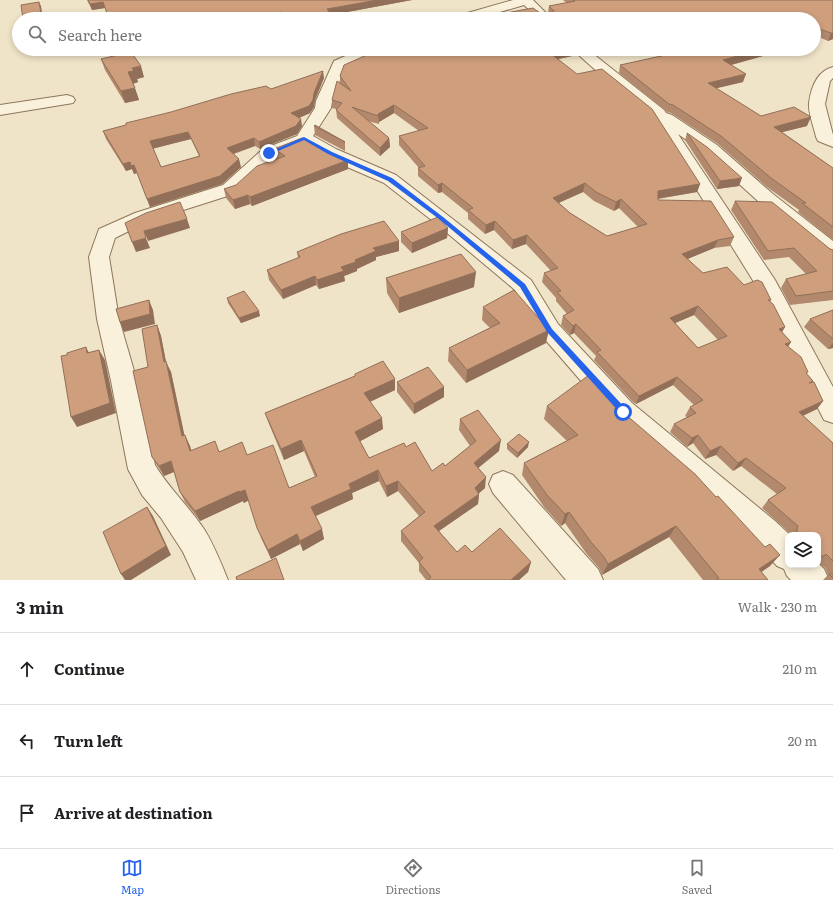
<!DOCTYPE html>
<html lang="en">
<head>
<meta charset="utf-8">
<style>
	:root { --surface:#fff; --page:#f6f6f6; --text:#202124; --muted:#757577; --line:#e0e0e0; --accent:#2563eb }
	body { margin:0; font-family:Literata,serif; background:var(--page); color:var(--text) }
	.controls { position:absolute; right:12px; bottom:12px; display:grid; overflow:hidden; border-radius:8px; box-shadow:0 2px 6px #0003 }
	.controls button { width:36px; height:36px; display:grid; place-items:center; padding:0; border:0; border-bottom:1px solid var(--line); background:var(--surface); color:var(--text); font:20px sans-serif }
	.stop { position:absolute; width:12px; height:12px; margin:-9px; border:3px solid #2563eb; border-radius:50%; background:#fff }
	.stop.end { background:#2563eb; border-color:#fff; box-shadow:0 1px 4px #0008 }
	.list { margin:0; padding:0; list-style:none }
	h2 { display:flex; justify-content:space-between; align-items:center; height:52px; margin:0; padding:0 16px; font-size:17px }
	h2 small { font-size:13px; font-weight:400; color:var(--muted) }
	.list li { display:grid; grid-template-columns:26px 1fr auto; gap:12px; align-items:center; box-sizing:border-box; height:72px; padding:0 16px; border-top:1px solid var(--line) }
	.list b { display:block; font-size:15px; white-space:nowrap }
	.list em { font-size:13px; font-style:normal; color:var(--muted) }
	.icon { flex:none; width:22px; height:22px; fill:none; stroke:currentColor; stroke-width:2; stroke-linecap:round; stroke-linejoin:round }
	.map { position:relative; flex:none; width:833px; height:580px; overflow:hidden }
	.search { position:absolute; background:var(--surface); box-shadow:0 2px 6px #0003; left:12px; right:12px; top:12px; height:44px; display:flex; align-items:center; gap:10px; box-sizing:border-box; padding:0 14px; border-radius:22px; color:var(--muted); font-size:15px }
	.sheet { height:268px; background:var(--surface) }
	nav { display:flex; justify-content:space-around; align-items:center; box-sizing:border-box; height:56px; border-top:1px solid var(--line); background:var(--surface); font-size:11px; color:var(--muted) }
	nav a { display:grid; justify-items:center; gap:2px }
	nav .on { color:var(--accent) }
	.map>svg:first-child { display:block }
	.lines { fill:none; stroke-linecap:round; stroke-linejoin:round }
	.minor-casing { stroke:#8d765c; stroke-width:2 }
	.minor { fill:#faf1dc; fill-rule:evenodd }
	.wall { fill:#b2896c; fill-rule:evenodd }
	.shaded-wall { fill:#916f58 }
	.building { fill:#cf9f7d; stroke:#916f58; fill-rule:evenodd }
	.route { fill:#2563eb }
</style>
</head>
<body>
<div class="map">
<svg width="833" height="580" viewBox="0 0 833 580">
	<rect width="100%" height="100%" fill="#f0e4c8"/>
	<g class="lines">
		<defs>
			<g id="minor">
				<path d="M513 0H533L552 19H539L524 5 476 19H456L457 16Z"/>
				<path d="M361 49H379L377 52 345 67 332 101 331 108 313 136 336 149 396 175 531 280 558 324 632 403 775 521 790 535H788V565H818V563L824 569 829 580H791L787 576 784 569 777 566 753 541 614 419 542 336 515 290 434 222 384 183 324 157 304 145 275 157 237 193 149 221 115 238 109 257 119 319 137 381 155 465C169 488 189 507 204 529 214 545 221 563 228 580H196L183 552 161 518 142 495 128 469 111 381 97 319 89 257 99 229 135 213 223 185 263 149 297 136 315 108 316 101 334 61Z"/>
				<path d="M572 49H587L664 110 666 113 672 115 717 145 773 194 833 241V259L826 257 759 202 705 153 678 134 775 280 833 387V423L824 420 757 287 651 116 601 75Z"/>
				<path d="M833 67V78L830 81 825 104 833 135V147L818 141 816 137C814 127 808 113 809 103 811 88 817 71 833 67Z"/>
				<path d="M67 95 73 97 75 100 73 103 0 115V105Z"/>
				<path d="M503 471 513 475 598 569 603 580H566L493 493 489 484 493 475Z"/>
			</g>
		</defs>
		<!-- minor casing -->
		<use href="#minor" class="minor-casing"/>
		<!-- minor -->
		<use href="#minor" class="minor"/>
	</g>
	<!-- wall -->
	<g class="wall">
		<path d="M87 0H412L331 15V19H283L282 18 278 19H109L105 8 92 10Z"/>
		<path d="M563 0H833V39L828 41 814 35 540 13H548L549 6 567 3Z"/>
		<path d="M373 49H578L577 55 558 59 700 184 697 192 658 199V200L734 237 730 246 714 248 687 259 703 273 744 285 771 300 770 301 782 332 791 342 788 346 807 374 813 381 812 383 823 401 817 409 803 416 833 443V580H823L828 575 825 568 818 562V535H790L791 534 762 508 768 500 777 494 741 466 733 471 716 455 705 459 693 443 687 447 670 432 674 424 687 417 685 416 690 407 694 405 673 385 636 404 633 402 594 360 596 356 574 333 570 335 561 325 563 316 567 314 556 301V298L542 282 544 273 551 271 526 244 512 249 494 230 485 234 468 219V213L442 192 438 193 418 176V168H419L399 145V136L419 131 394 113 379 122V124L368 121 389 138 390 147 380 156 337 118 336 109 332 108V100L340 83V76L365 56 364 52ZM583 192 594 201 614 211 619 208 638 227 607 236 570 213 559 203ZM694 315 718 340 698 348 675 323Z"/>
		<path d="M589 49H608L593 52Z"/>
		<path d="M670 49H765L763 56 731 65 743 82 716 88 761 116 807 126 782 132 833 168V240L798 212 799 210 767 187 718 144 671 113 667 112 619 73 620 65 671 54Z"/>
		<path d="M101 59 144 77 137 79 138 82 133 84 139 100 125 103 105 70Z"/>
		<path d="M324 78 315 100 314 107 310 113 299 118 302 126 297 134 260 149 255 146 234 154 241 167 222 184 150 207 137 173 134 174 132 169 126 171 106 139 103 131 271 89ZM191 139 199 156 161 167 153 148Z"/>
		<path d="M314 126 345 142V151L315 135Z"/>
		<path d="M687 133 739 186 717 189 685 140Z"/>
		<path d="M274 149 348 169 252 206 250 204 235 209 226 198 224 189 236 185 276 159Z"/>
		<path d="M735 201 833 250V300L790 305 781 288 786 279 806 274 789 257 764 260 731 210Z"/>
		<path d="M448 228 447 238 412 253 401 242V232Z"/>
		<path d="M399 241V251L376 257V260L357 269V271L344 276 345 281 319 289 316 285 283 299 269 280 267 270 298 258 297 252Z"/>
		<path d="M386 278 474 287 399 313 387 293Z"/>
		<path d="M227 298 260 316 241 323 228 303Z"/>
		<path d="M483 307 546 343 466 383 448 361 449 348 490 328 482 320Z"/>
		<path d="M833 310V348L828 349 804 327 810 319Z"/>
		<path d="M157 325 161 336 166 362 171 372 184 435 190 446 191 451H219L247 455 289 488 315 477 304 451 284 460 269 424 265 413 355 376V374L395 379V390L370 402 383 429 360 441 369 458 406 447 432 471 445 466 470 446 459 430 460 419 499 451 478 468 485 488 479 493 478 504 439 531 457 552H472L531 562 528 572 519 580H426L419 571V563L401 541V531L419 516 398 491 387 497 379 481 352 493 353 499 316 516 324 539 303 551 300 544 271 559 261 538 249 500 244 503 243 501 200 521 185 502 180 492 174 472 164 476 158 467 152 457 148 367Z"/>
		<path d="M397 382 444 387V397L414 414 397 392Z"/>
		<path d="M547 406 618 408 770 566 761 572 768 580H703L669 537 602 575 599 568 586 553 565 523 561 526 544 507 522 475 524 463 567 441 544 419Z"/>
		<path d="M507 444 528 447 517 458 507 449Z"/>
	</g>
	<!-- shaded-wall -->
	<g class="shaded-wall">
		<path d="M378 0H412L331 15V19H306L305 18 327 9Z"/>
		<path d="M39 2 41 6 43 19H42Z"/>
		<path d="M103 2 105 8 92 10 90 4Z"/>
		<path d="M281 12 282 18 278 19H251V18Z"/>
		<path d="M294 13 295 19H284V15Z"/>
		<path d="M295 14H301L302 19H296Z"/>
		<path d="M814 28H817L814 35Z"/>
		<path d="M831 33H833V39L828 41Z"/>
		<path d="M184 49H191L185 51Z"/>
		<path d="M571 49H578L577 55 549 61 550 53Z"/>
		<path d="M594 49H608L593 52Z"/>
		<path d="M756 49H765L763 56 720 68 723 60Z"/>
		<path d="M141 66 144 77 137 79 138 82 132 84 128 72 132 68Z"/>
		<path d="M323 71 324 78 315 100 314 107 310 113 292 121 291 113Z"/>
		<path d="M746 74 743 82 705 91 708 83Z"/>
		<path d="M135 88 139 100 125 103 121 91Z"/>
		<path d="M394 105V113L379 122V124L378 114Z"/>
		<path d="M811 117 807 126 771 135 774 127Z"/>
		<path d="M301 119 302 126 297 134 260 149 259 142Z"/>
		<path d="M188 132 191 139 152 149 150 141Z"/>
		<path d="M254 138 255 146 229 155 227 148Z"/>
		<path d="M389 138 390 147 380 156V148Z"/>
		<path d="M239 159 241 167 222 184 150 207 147 199Z"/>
		<path d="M348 160V169L252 206 250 197Z"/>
		<path d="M130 162 132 169 126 171 123 164Z"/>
		<path d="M134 165 137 173 134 174 131 166Z"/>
		<path d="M742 178 739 186 717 189 720 181Z"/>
		<path d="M442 183V192L438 193V185Z"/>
		<path d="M585 183 583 192 551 206 553 198Z"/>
		<path d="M700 184 697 192 655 199 658 191Z"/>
		<path d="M248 195 250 204 235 209 233 200Z"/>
		<path d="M621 199 619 208 614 211 616 202Z"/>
		<path d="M187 219 190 228 148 241 144 231Z"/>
		<path d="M495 221 494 230 485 234 486 225Z"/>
		<path d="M448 228 447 238 412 253V243Z"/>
		<path d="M527 235 526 244 512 249 513 240Z"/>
		<path d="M146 238 150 248 136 252 132 242Z"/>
		<path d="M718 240 714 248 678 263 682 254Z"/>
		<path d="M399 241V251L376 257V260L357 269V271L344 276 345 281 319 289 317 280 341 267 355 260 373 248Z"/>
		<path d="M476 272 474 287 399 313V298Z"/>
		<path d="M315 276 316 285 283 299 281 290Z"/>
		<path d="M149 300 153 310 155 324 124 332 120 322Z"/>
		<path d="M698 306 694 315 666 327 670 318Z"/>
		<path d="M259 311 260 316 241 323 239 318Z"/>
		<path d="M576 324 574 333 570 335 573 326Z"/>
		<path d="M157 325 161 336 166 362 171 372 187 447 182 436 164 362Z"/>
		<path d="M785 327 780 336 779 329Z"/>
		<path d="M549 330 546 343 466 383 467 370Z"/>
		<path d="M791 342 786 350 785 344Z"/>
		<path d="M833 343V348L828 349Z"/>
		<path d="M86 347 91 357 87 353Z"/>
		<path d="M99 350 105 360 116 413 77 427 71 417Z"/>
		<path d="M677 377 673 385 636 404 639 396Z"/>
		<path d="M395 379V390L365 404 364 393Z"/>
		<path d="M444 387V397L414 414V404Z"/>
		<path d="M823 401 817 409 793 420 799 412Z"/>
		<path d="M382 418 383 429 357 443 355 432Z"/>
		<path d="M185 435 190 446 195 462 190 451Z"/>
		<path d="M698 435 693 443 687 447 692 438Z"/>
		<path d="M301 440 304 451 284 460 281 449Z"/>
		<path d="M501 440 499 451 472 473 474 463Z"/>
		<path d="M529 442 528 447 517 458 518 453Z"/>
		<path d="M721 446 716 455 705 459 710 451Z"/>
		<path d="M746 458 741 466 733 471 738 463Z"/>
		<path d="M171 461 176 471 164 476 159 466Z"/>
		<path d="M378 470 379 481 352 493 353 499 313 517 311 507 349 484Z"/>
		<path d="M486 477 485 488 477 495 479 494 478 504 433 535 434 526Z"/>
		<path d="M398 481V491L387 497 386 486Z"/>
		<path d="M245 490 249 500 244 503 243 501 200 521 195 511 239 491Z"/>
		<path d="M147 507 153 516 171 555 131 580H125L121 574Z"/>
		<path d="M569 512 565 523 561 526 565 514Z"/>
		<path d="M676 526 669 537 602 575 608 564Z"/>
		<path d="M322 529 324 539 303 551 300 541Z"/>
		<path d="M297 534 300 544 271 559 268 550Z"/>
		<path d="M780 555 770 566 750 580 759 569Z"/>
		<path d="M531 562 528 572 519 580H511Z"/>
	</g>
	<!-- building -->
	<g class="building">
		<path d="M88 0H378L327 9 331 14 305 18 301 14H295L294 13 284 15 281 12 251 18 252 19H109L103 2 90 4Z"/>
		<path d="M573 0H833V33H831L817 28H814V19H483L511 12 533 8 540 13H553L554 11 549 6 575 1Z"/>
		<path d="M39 2 42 19H23L21 5Z"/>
		<path d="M373 49H571L550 53 577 74 602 69 652 109 700 184 658 191V200L711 201 734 237 718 240 682 254 703 273 727 267 744 285 757 280 762 282 771 300H768L773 304 785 327 779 329 791 342 785 344 801 357 808 372 806 373 813 381 809 383 814 382 823 401 799 412 833 443V561L826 554 824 556H818V535H797V529L798 526 768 500 786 488 746 458 738 463 721 446 710 451 698 435 692 438 674 424 696 413 690 407 703 400 677 377 639 396 636 393 597 352 601 350 576 324 573 326 563 316 574 310 557 292 561 291 544 273 558 268 527 235 513 240 495 221 486 225 468 210 473 208 442 183 438 185 418 168 425 166 399 136 428 128 394 105 378 114V116L352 107 389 138 380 148 336 110 342 103 332 100 337 81 351 91 340 76 344 65 369 54 364 52ZM585 183 596 192 616 202 621 199 647 224 607 236 570 213 553 198ZM698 306 727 336 698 348 670 318Z"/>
		<path d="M674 49H763L723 60 746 74 708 83 761 116 794 107 811 117 774 127 833 168V227L802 203H806L771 178 721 136 673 105 669 104 620 65 675 53Z"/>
		<path d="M131 52 141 66 132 68 134 71 128 72 135 88 121 91 101 59Z"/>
		<path d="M323 71 314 93 313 100 309 106 291 113 301 119 296 126 259 142 254 138 227 148 239 159 220 176 147 199 134 165 131 166 130 162 123 164 103 131 126 125V123L171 112 231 94 266 86 271 89ZM188 132 200 156 161 167 150 141Z"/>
		<path d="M315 125 345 142 314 126Z"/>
		<path d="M687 133 707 147 742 178 720 181Z"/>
		<path d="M302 138 322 149 348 160 250 197 248 195 233 200 224 189 236 185 257 166 285 156 274 149Z"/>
		<path d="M735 201 772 202 830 249 833 250V291L796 296 786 279 817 271 794 248 768 251Z"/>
		<path d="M180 202 187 219 144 231 146 238 132 242 125 223 146 213Z"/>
		<path d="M438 217 448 228 412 243 401 232Z"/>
		<path d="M384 221 399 241 373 248 376 251 355 260 356 262 341 267 344 271 317 280 315 276 281 290 267 270 300 257 297 252 341 234Z"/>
		<path d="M461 254 476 272 399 298 386 278Z"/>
		<path d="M514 290 549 330 467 370 449 348 500 323 483 307Z"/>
		<path d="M244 291 259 311 239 318 227 298Z"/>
		<path d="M149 300 150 314 120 322 116 309Z"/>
		<path d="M833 310V339L810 319Z"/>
		<path d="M157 325 164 362 166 361 182 436 185 435 190 451 215 441 219 452 242 442 247 455 273 445 289 488 317 476 301 440 281 449 265 413 355 376V374L383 361 395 379 364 393 382 418 355 432 369 458 404 443 406 447 415 442 432 471 443 463 445 466 476 441 460 419 478 410 501 440 474 463 486 477 475 488 479 494 434 526 457 552 465 545 472 552 500 528 531 562 511 580H428L431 577 419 562 423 558 401 531 425 512 398 481 386 486 378 470 349 484 351 489 311 507 322 529 300 541 297 534 268 550 257 528 245 490 240 492 239 491 195 511 180 492 171 461 159 466 152 457 133 371 148 367 142 329Z"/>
		<path d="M86 347 87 353 99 350 110 403 71 417 61 356 67 355V353Z"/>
		<path d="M428 367 444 387 414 404 397 382Z"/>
		<path d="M589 375 618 408 695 474 716 497 718 496 765 547 770 544 780 555 759 569 768 580H716L719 578 676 526 608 564 604 557 591 542 569 512 565 514 547 495 524 463 578 435 547 406Z"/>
		<path d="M519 434 529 442 518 453 507 444Z"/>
		<path d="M147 507 166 546 121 574 103 532Z"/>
		<path d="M276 558 284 580H237L236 577Z"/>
		<path d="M829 574H833V578Z"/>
	</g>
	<!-- route -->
	<path class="route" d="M304 137 332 152 392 178 443 217 525 284 552 329 626 409V414H621L547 332 520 287 439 219 388 181 328 154 304 140 271 154 267 153Z"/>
</svg>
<div class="controls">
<button><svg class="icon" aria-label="layers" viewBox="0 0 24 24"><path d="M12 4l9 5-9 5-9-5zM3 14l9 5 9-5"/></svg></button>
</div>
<div class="stop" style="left:623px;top:412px"></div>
<div class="stop end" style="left:269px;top:153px"></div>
<div class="search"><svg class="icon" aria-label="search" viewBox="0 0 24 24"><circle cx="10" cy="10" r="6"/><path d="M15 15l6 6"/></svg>Search here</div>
</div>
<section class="sheet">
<h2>3 min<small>Walk · 230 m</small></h2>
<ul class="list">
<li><svg class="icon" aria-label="ahead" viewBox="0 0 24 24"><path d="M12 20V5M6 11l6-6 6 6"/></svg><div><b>Continue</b></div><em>210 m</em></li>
<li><svg class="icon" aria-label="left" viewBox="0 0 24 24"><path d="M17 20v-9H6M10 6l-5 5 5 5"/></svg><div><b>Turn left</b></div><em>20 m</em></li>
<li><svg class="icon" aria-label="arrive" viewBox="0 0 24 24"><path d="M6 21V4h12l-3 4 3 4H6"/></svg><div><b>Arrive at destination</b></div></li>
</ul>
</section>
<nav>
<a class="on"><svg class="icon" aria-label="map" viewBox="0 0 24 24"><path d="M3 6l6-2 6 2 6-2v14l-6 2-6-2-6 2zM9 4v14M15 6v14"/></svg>Map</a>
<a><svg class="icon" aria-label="directions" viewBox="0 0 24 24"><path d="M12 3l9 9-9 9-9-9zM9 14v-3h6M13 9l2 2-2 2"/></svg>Directions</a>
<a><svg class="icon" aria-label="saved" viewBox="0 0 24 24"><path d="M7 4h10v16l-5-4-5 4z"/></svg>Saved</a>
</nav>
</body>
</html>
